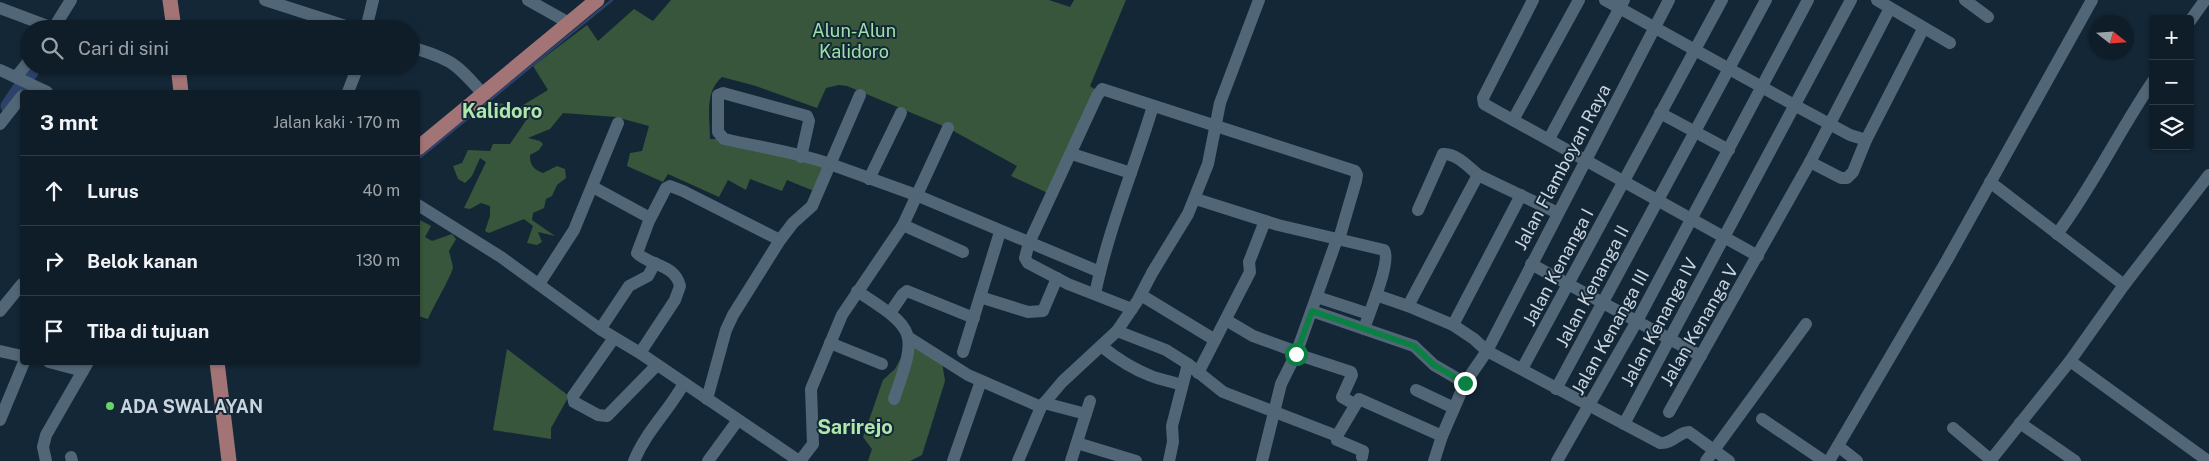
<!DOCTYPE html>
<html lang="id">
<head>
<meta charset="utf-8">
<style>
	:root { --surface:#0f1d28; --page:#1d2a34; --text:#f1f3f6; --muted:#9ba2a8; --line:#2f3b45 }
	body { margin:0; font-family:"Public Sans",sans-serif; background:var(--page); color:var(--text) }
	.controls { position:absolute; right:15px; top:15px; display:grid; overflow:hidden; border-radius:5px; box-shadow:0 1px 4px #0004 }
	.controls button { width:45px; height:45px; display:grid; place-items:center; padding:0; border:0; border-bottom:1px solid var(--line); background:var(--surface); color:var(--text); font:25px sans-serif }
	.compass { position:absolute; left:2089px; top:15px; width:45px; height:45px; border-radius:50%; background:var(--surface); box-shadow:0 1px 4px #0004; rotate:107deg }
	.stop { position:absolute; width:15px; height:15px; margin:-11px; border:4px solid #0b8043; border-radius:50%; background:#fff }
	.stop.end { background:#0b8043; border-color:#fff; box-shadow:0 1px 5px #0008 }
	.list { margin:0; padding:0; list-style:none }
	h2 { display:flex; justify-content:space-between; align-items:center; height:65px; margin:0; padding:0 20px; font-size:21px }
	h2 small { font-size:16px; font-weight:400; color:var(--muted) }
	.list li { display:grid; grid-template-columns:32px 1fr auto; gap:15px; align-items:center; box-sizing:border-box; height:70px; padding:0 20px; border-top:1px solid var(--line) }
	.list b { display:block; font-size:19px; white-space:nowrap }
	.list em { font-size:16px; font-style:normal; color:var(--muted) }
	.icon { flex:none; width:28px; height:28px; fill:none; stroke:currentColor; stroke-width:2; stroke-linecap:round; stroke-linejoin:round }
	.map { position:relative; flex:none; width:2209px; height:461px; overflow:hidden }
	.search { position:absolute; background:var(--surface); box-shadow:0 1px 4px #0004; left:20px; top:20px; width:400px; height:55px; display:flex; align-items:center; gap:12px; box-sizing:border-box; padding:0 18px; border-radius:28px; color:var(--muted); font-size:19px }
	.panel { position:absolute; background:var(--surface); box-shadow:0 1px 4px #0004; left:20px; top:90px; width:400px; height:275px; border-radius:5px }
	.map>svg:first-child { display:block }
	.green { fill:#37563b }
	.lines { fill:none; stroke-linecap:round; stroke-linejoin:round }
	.stream { stroke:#2d426a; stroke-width:2.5 }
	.river { stroke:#2d426a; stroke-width:15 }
	.minor { stroke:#516676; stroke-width:12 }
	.major { stroke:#a27475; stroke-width:15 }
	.route { stroke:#0b8043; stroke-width:6 }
	.poi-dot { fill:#67d466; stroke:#142736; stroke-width:2 }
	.labels { text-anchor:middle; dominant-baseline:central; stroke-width:4; stroke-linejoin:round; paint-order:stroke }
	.park-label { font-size:18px; fill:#9ee1a7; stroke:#142736 }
	.street-label { font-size:18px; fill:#c9d4de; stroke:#142736 }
	.poi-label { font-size:18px; font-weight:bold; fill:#c9d4de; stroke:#142736; text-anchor:start }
	.quarter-label { font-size:20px; font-weight:bold; fill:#afe8ac; stroke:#142736 }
</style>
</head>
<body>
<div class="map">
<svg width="2209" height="461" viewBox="0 0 2209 461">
	<rect width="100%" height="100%" fill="#142736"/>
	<!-- green -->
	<g class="green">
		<path d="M671 0H1049L1070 7 1074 0H1126L1090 86 1099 92 1052 195 1011 176 1017 166 948 128 847 86 839 85 826 88 817 108 756 86 722 77C704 92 710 118 710 139H724L825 162 814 191 787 180 782 191 750 179 746 190 728 180 719 197 668 174 663 182 627 166 630 153 642 151 649 126 616 117 563 113 550 129 528 138 540 141 543 144 539 150 530 155C530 165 533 169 543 173L557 166 565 169 566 178 557 185 552 196 546 199 544 208 533 213 532 220 555 236 538 232 542 242 537 245 527 243 533 226 524 219 489 233 485 231 490 216V206L481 203 470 209 464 208 486 162 480 158 472 176 465 183 458 179 453 166 462 163 468 150 490 151 493 144H510L527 119 490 114 492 108 501 103 506 106 510 113 548 90 533 66 587 25 598 41 634 9 653 21Z"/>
		<path d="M418 219 431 226 425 237 432 241 452 234 456 239 449 251C450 256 452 262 453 267 453 273 432 309 428 319L418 316Z"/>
		<path d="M910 341 942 362 945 381 922 455 910 461H868L872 449 863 437 883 380 895 369Z"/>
		<path d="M507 349 569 396 551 428V439L493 430Z"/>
	</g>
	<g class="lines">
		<!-- stream -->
		<path class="stream" d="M418 159 612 0"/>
		<!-- river -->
		<path class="river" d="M8 106 35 66"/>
		<!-- minor -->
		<g class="minor">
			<path d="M265 0 355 29"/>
			<path d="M528 0 569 23"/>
			<path d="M1533 0 1483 98 1484 104 1758 256"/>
			<path d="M1605 0 1796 106 1850 135 1866 140"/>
			<path d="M1877 0 1950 43"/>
			<path d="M1965 0 1988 17"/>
			<path d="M0 8 53 28"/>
			<path d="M2190 21 2205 0"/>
			<path d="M53 29 71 0"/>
			<path d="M366 29 373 0"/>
			<path d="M411 47C452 60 455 62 483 94"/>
			<path d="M257 66 259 67"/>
			<path d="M0 70 47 92"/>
			<path d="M16 77 29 61"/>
			<path d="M348 92 358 66"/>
			<path d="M1660 113 1729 150"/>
			<path d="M1513 120 1579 0"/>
			<path d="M0 124 22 96"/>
			<path d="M1549 139 1624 0"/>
			<path d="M1072 154 1131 173"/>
			<path d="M801 157 809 121 807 116 723 93 718 95V132L724 139C759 147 796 152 830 164L916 195 1100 272"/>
			<path d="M1810 162 1841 178H1847L1853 172 1866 140 1922 31 1921 26"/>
			<path d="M869 179 901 113"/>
			<path d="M1990 182 2124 285"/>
			<path d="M593 187 650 218"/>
			<path d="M1521 195 1453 325 1474 339 1487 351 1660 443C1673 444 1678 432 1689 432L1729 461"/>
			<path d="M1196 199 1278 225 1384 250C1392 261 1368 315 1364 329"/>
			<path d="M418 205 501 257 600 329 640 353 799 461"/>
			<path d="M1418 210 1443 154C1456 153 1469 167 1478 175"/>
			<path d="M903 225 963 252"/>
			<path d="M2057 234C2093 186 2119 131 2153 81"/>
			<path d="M1531 264 1701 356"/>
			<path d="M539 284 574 230 618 123"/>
			<path d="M857 291C917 330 918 331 894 399"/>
			<path d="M1095 294C1108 230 1134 169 1153 106"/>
			<path d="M1141 295 1215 340"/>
			<path d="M1376 295 1408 306 1453 325"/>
			<path d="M980 297 1028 312 1043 311 1057 278"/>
			<path d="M1317 297 1369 314"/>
			<path d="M1408 306 1478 175 1558 213"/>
			<path d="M1132 309 1068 284 1028 263 1025 258 1029 243 1097 96 1102 89 1355 171 1357 175 1356 181 1339 239"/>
			<path d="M0 311 22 284"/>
			<path d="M1312 311 1414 346 1434 365 1465 383"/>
			<path d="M890 313 903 294 907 291 974 318"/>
			<path d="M1226 320 1253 336 1297 352"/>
			<path d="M601 328 629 286 648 276 655 263"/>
			<path d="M1117 331 1166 350 1188 364 1223 392 1337 436 1359 399 1442 436"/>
			<path d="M908 337 968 375 1041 407"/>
			<path d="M614 338 573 396 574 402 598 415 607 416 657 365"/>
			<path d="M830 343 882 364"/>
			<path d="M1101 346C1116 358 1133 369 1151 376 1161 380 1171 381 1181 385"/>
			<path d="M0 351 22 356"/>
			<path d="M963 352 1000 232"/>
			<path d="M640 353 675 300 680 286C675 264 650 266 637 253L649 221 666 188 670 186 683 191 780 240"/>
			<path d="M1296 354 1351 372 1352 375 1342 397 1354 404"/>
			<path d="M2070 361 2208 461"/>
			<path d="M49 362 83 371"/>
			<path d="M1522 369 1722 0"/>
			<path d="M1198 373 1250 272 1249 262 1265 221"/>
			<path d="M1556 389 1766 0"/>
			<path d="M1416 390 1454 408"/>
			<path d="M707 399 726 330 733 315 780 240 793 223 812 206 860 95"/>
			<path d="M1044 403 1086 414"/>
			<path d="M1669 412 1810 162 1890 8"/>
			<path d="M1762 419 1824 461"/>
			<path d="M0 420 24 362"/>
			<path d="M2020 423 2075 461"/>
			<path d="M1624 424 1851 0"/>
			<path d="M1953 428 1991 460"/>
			<path d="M1338 436 1337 440 1363 451 1362 457"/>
			<path d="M1077 443 1136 461"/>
			<path d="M1838 446 1857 461"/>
			<path d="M71 457 72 461"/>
			<path d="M46 461 43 447 46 435 88 362"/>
			<path d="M634 461C646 431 669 411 684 383"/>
			<path d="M708 461 738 420"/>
			<path d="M800 461 813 444 811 389 842 315 903 225 948 128"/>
			<path d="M953 461 981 381"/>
			<path d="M1018 461 1041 407 1062 382 1117 331 1138 300 1152 273 1188 214 1208 164 1220 103 1259 0"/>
			<path d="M1071 461 1090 401"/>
			<path d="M1169 461 1173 442 1172 426 1188 364"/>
			<path d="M1262 461 1281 384 1296 354 1337 239"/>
			<path d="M1434 461 1442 436 1465 383 1487 351 1669 0"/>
			<path d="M1557 461 1637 321 1808 0"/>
			<path d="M1706 461 1806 324"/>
			<path d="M1829 461 1947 260 2092 0"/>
			<path d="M1990 461 2070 361 2124 285 2209 175"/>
		</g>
		<!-- major -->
		<g class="major">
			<path d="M170 0 174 29"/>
			<path d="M178 66 181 92"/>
			<path d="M418 148 597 0"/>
			<path d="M217 362 229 461"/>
		</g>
	</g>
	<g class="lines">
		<!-- route -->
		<path class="route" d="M1296 354 1312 311 1414 346 1434 365 1465 383"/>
	</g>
	<!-- markers -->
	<circle class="poi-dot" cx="110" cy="406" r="5"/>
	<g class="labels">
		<!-- park labels -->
		<g class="park-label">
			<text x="854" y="30">Alun-Alun<tspan x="854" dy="21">Kalidoro</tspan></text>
		</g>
		<!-- street labels -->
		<g class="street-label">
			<text transform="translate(1562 167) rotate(-62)">Jalan Flamboyan Raya</text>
			<text transform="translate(1558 267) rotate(-62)">Jalan Kenanga I</text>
			<text transform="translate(1592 286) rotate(-62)">Jalan Kenanga II</text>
			<text transform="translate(1659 322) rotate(-62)">Jalan Kenanga IV</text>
			<text transform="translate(1699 325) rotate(-60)">Jalan Kenanga V</text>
			<text transform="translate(1610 332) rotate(-61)">Jalan Kenanga III</text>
		</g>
		<!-- poi labels -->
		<g class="poi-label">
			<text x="120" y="406">ADA SWALAYAN</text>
		</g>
		<!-- quarter labels -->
		<g class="quarter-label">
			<text x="502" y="111">Kalidoro</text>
			<text x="855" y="427">Sarirejo</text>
		</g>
	</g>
</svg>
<div class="controls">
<button>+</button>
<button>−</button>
<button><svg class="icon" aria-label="layers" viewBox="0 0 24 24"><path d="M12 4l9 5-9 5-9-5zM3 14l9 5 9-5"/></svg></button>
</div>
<svg class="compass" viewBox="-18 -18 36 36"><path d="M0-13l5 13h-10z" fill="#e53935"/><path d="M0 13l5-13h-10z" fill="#9ba2a8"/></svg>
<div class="stop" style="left:1296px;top:354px"></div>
<div class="stop end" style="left:1465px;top:383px"></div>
<div class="search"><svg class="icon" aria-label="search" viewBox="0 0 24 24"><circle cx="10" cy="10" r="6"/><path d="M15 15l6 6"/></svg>Cari di sini</div>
<section class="panel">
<h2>3 mnt<small>Jalan kaki · 170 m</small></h2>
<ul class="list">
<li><svg class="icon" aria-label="ahead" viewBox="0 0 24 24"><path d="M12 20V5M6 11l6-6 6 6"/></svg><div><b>Lurus</b></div><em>40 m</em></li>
<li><svg class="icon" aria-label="right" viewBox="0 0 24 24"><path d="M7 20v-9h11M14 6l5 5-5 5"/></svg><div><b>Belok kanan</b></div><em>130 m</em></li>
<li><svg class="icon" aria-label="arrive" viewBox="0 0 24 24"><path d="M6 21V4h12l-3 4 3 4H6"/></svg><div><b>Tiba di tujuan</b></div></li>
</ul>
</section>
</div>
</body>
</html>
